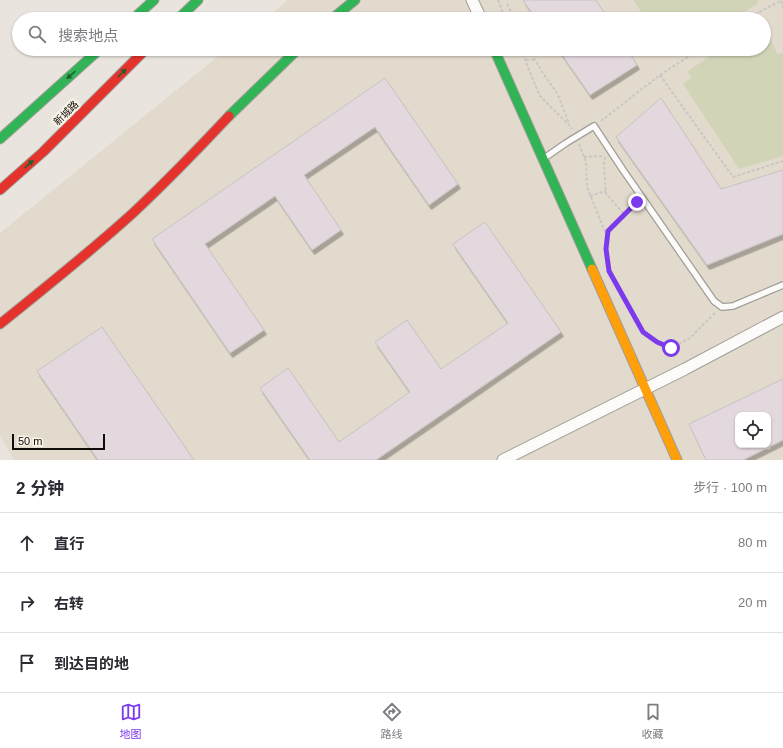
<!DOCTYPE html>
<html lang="zh">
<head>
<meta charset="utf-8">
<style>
	:root { --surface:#fff; --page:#f7f7f7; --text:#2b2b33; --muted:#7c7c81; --line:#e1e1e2; --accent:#7c3aed }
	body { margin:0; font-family:Arial,"Noto Sans SC",sans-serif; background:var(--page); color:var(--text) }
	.controls { position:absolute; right:12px; bottom:12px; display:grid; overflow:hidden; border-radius:8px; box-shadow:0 1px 3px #0004 }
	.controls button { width:36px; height:36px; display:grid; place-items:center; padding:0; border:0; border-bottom:1px solid var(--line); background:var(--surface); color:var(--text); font:20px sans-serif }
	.scale { position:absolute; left:12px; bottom:10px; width:93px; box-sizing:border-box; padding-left:4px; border:2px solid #0f0d09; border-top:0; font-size:11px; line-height:14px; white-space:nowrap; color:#0f0d09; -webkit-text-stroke:3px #faf3e7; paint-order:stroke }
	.stop { position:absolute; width:12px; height:12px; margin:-9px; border:3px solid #7c3aed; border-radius:50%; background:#fff }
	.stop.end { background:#7c3aed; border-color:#fff; box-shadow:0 1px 4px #0008 }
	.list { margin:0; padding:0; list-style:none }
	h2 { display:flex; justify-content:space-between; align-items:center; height:52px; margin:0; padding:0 16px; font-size:17px }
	h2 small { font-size:13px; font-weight:400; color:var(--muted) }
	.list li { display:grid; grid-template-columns:26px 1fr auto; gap:12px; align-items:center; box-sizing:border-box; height:60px; padding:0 16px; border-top:1px solid var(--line) }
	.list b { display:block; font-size:15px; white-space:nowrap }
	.list em { font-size:13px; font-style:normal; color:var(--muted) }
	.icon { flex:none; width:22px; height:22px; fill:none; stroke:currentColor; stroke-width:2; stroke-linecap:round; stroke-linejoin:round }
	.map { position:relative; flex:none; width:783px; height:460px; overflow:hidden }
	.search { position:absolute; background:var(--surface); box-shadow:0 1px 3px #0004; left:12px; right:12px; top:12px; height:44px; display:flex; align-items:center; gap:10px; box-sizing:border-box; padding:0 14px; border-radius:22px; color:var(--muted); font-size:15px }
	.sheet { height:232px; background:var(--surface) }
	nav { display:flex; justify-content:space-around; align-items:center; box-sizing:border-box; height:56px; border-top:1px solid var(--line); background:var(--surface); font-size:11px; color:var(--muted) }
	nav a { display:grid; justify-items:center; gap:2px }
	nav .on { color:var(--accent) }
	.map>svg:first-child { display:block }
	.built { fill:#e2dacc; fill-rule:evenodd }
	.green { fill:#d1d4b7 }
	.building { fill:#e3d8de; stroke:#c7c3c2; fill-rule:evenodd; filter:url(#shadow) }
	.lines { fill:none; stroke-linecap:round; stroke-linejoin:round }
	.lane-casing { stroke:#a09e98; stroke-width:8 }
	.street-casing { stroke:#a09e98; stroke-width:13 }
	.fast-casing { stroke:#a09e98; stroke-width:11 }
	.slow-casing { stroke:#a09e98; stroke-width:11 }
	.jam-casing { stroke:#a09e98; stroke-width:11 }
	.path { stroke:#c8c7c5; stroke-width:2; stroke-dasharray:3 2; stroke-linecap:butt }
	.lane { stroke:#fcfbfa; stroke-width:5.5 }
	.street { stroke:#fcfbfa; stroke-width:11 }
	.fast { stroke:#30b455; stroke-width:9 }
	.slow { stroke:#ff9f0a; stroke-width:9 }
	.jam { stroke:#e5322d; stroke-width:9 }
	.oneway { fill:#20602f }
	.route { stroke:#7c3aed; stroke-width:5 }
	.labels { text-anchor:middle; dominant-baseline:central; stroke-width:4; stroke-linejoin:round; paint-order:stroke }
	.street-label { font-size:10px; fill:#0f0d09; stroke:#faf3e7 }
</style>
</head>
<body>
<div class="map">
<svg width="783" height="460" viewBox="0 0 783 460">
	<defs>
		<filter id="shadow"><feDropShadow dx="2.5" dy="4.5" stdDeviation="0" flood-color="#0004"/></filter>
	</defs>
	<rect width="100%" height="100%" fill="#e9e5de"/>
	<!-- built -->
	<path class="built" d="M288 0H783V460H14L0 436V233L227 49H764V19H265ZM738 415H768V445H738Z"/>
	<!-- green -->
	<g class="green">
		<path d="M633 0H757L758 3 734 19H646Z"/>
		<path d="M764 24 777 54 783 53V156L739 169 683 84 692 77 687 72 720 49H764Z"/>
	</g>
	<!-- building -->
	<g class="building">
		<path d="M523 0H596L608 19H536Z"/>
		<path d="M558 49H627L637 65 590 95Z"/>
		<path d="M385 78 458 184 429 205 375 127 304 175 341 230 312 250 275 196 205 244 264 330 230 353 152 239Z"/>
		<path d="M661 98 721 189 783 170V234L707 265 616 137Z"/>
		<path d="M485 222 561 332 376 460H310L260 388 288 368 339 442 410 392 375 342 407 320 441 369 508 323 453 244Z"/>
		<path d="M102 327 194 460H98L37 371Z"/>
		<path d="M783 379V440L743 460H706L689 424ZM738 415H768V445H738Z"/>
	</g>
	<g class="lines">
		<defs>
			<path id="lane" d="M543 159 566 143 594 126 623 170 714 301 722 307 733 306 783 285"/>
			<g id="street">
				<path d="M472 0 481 19"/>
				<path d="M503 460 685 369 783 317"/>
			</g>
			<g id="fast">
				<path d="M133 19 154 0"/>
				<path d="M178 19 198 0"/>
				<path d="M332 19 355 0"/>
				<path d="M494 49 592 269"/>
				<path d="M229 116 298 49"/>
				<path d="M0 139 100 49"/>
			</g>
			<path id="slow" d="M592 269 677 460"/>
			<g id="jam">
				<path d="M0 190 43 152 146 49"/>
				<path d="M0 324C45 288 90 252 133 213 166 182 198 149 229 116"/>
			</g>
		</defs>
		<!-- lane casing -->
		<use href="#lane" class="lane-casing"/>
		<!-- street casing -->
		<use href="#street" class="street-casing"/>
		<!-- fast casing -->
		<use href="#fast" class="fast-casing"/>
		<!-- slow casing -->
		<use href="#slow" class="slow-casing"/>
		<!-- jam casing -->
		<use href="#jam" class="jam-casing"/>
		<!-- path -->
		<g class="path">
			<path d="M498 0 505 19"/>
			<path d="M781 1 783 8"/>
			<path d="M507 4 515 19"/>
			<path d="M746 19 782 0"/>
			<path d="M521 49 531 75 540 96 570 126 572 129"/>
			<path d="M529 49 542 72 557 93 569 123"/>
			<path d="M526 60H536"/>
			<path d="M660 75 700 49"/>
			<path d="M601 121 660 75 733 177 783 161"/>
			<path d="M579 144 586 162 587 187 607 237"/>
			<path d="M584 157 603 156"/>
			<path d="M605 157 604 166 606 194 625 215"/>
			<path d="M590 196 606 191"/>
			<path d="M636 203 609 231 606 249 609 271 643 331 657 342 671 348 690 338 715 313"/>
		</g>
		<!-- lane -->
		<use href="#lane" class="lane"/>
		<!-- street -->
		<use href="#street" class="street"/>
		<!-- fast -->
		<use href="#fast" class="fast"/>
		<!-- slow -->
		<use href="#slow" class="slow"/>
		<!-- jam -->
		<use href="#jam" class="jam"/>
	</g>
	<!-- one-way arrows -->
	<defs><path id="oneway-solid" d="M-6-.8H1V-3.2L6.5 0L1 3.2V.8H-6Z"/></defs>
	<g class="oneway">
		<use href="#oneway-solid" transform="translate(122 73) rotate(-45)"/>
		<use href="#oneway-solid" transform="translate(71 75) rotate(138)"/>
		<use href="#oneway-solid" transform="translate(29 164) rotate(-42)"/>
	</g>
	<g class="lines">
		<!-- route -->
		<path class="route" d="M637 202 608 231 606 249 609 271 643 332 657 342 671 348"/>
	</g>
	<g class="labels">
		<!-- street labels -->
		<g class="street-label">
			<text transform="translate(66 113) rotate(-45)">新城路</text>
		</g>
	</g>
</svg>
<div class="controls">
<button><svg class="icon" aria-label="locate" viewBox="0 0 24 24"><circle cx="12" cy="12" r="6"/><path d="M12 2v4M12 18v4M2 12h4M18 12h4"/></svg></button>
</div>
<div class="scale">50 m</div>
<div class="stop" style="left:671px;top:348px"></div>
<div class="stop end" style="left:637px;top:202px"></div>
<div class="search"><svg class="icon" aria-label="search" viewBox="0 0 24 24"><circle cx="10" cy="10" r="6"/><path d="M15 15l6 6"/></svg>搜索地点</div>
</div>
<section class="sheet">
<h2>2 分钟<small>步行 · 100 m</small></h2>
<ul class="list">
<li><svg class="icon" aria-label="ahead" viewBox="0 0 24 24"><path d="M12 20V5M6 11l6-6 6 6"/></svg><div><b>直行</b></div><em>80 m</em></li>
<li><svg class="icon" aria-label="right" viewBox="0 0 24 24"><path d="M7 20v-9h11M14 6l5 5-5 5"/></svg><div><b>右转</b></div><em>20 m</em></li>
<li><svg class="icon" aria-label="arrive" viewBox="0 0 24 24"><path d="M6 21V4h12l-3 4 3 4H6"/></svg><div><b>到达目的地</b></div></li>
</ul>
</section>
<nav>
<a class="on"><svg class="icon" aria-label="map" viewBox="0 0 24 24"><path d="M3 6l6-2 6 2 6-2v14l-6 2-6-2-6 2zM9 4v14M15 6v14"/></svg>地图</a>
<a><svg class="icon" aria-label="directions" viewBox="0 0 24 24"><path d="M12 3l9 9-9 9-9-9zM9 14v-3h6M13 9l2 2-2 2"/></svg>路线</a>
<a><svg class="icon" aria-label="saved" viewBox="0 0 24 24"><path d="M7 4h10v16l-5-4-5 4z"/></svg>收藏</a>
</nav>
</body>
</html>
